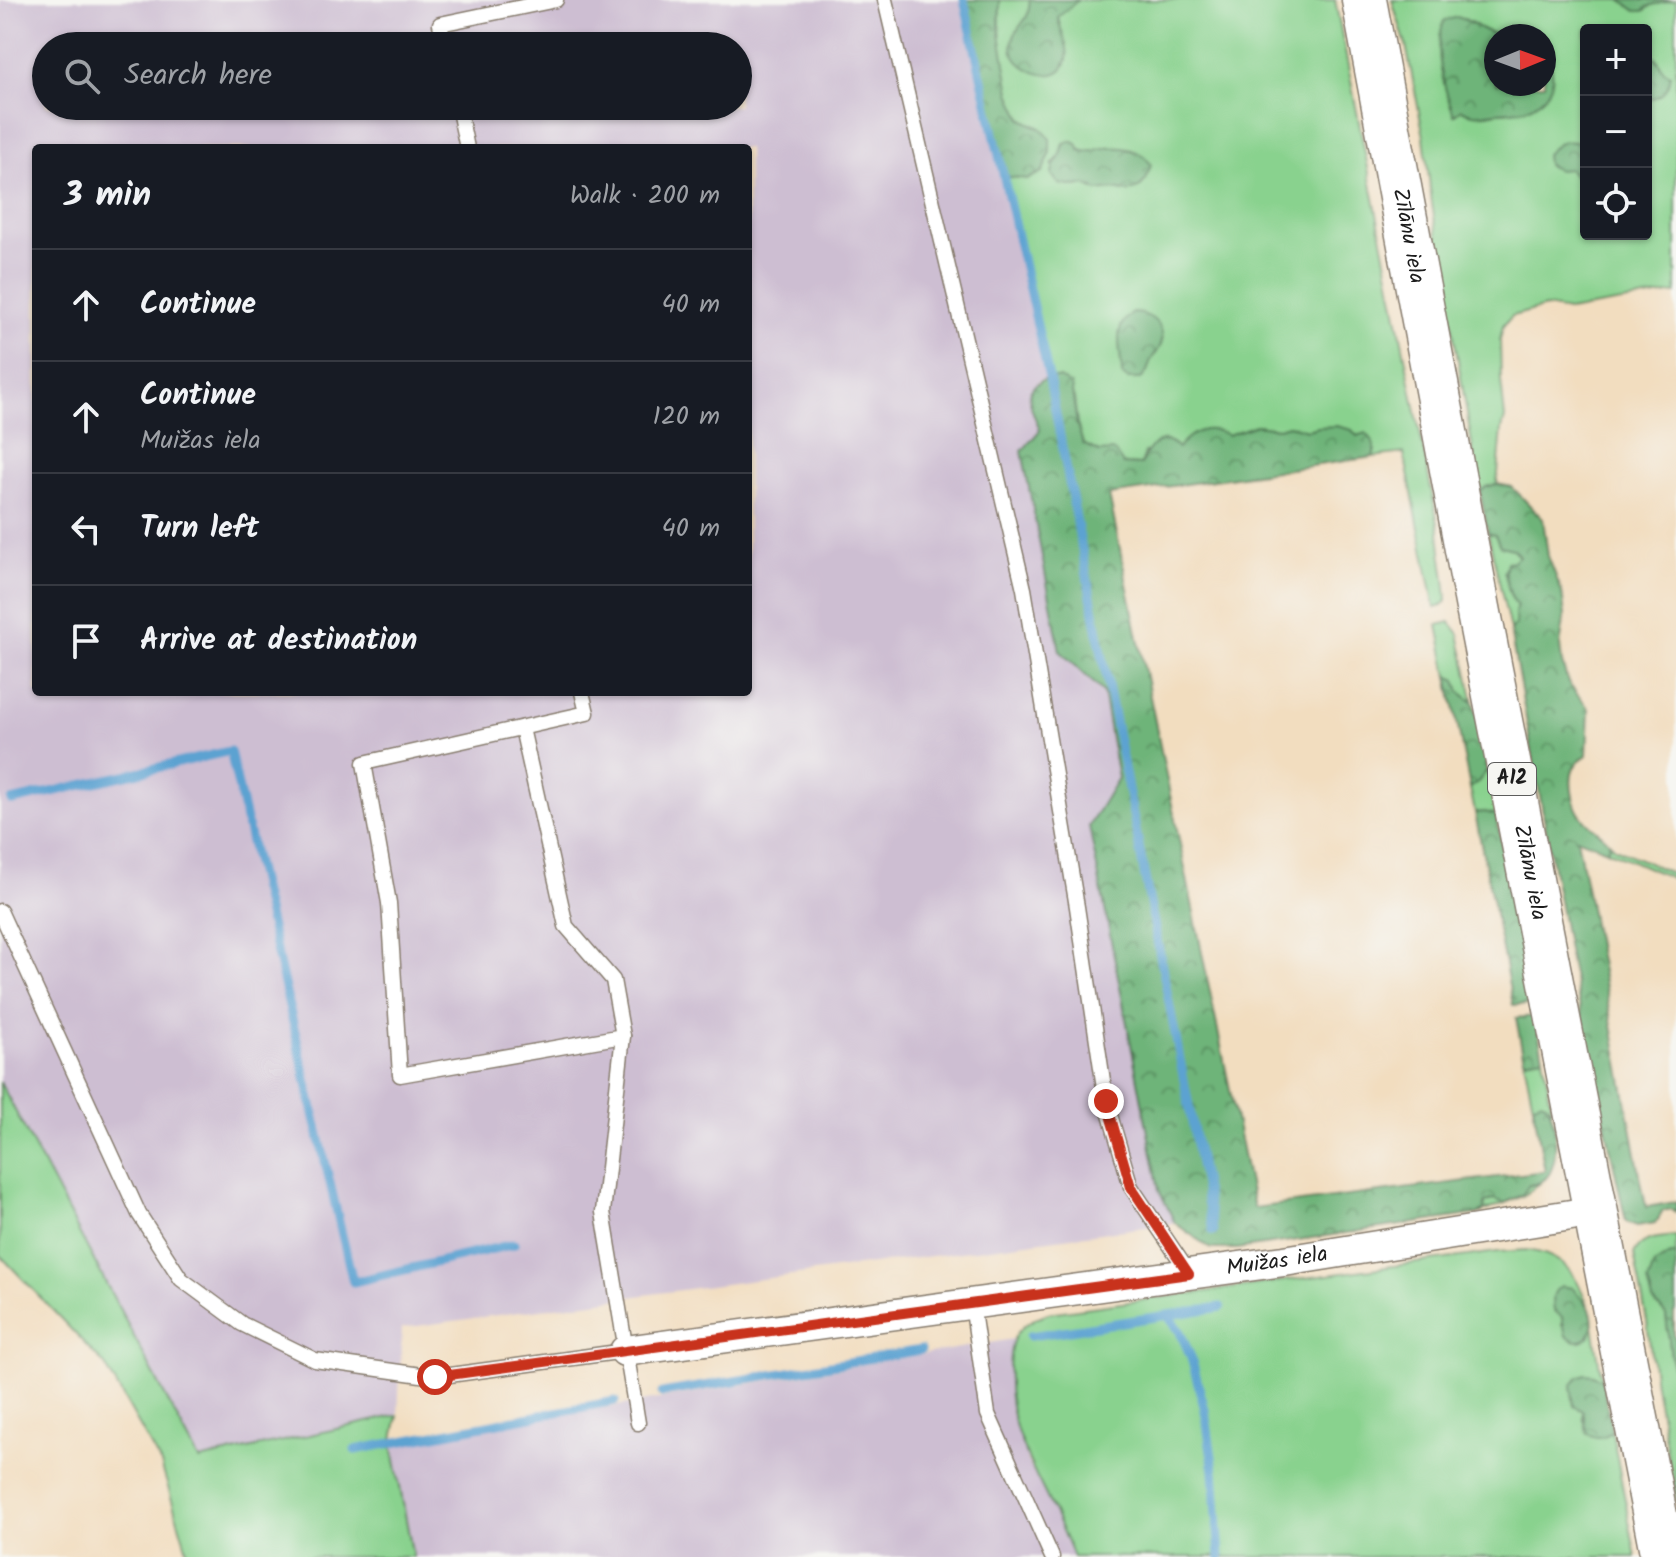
<!DOCTYPE html>
<html lang="en">
<head>
<meta charset="utf-8">
<style>
	:root { --surface:#171b24; --page:#20242c; --text:#f1f3f6; --muted:#9ea1a6; --line:#363941 }
	body { margin:0; font-family:Kalam,sans-serif; background:var(--page); color:var(--text) }
	.controls { position:absolute; right:24px; top:24px; display:grid; overflow:hidden; border-radius:8px; box-shadow:0 2px 6px #0004 }
	.controls button { width:72px; height:72px; display:grid; place-items:center; padding:0; border:0; border-bottom:2px solid var(--line); background:var(--surface); color:var(--text); font:40px sans-serif }
	.compass { position:absolute; left:1484px; top:24px; width:72px; height:72px; border-radius:50%; background:var(--surface); box-shadow:0 2px 6px #0004; rotate:89deg }
	.stop { position:absolute; width:24px; height:24px; margin:-18px; border:6px solid #c8321e; border-radius:50%; background:#fff }
	.stop.end { background:#c8321e; border-color:#fff; box-shadow:0 2px 8px #0008 }
	.list { margin:0; padding:0; list-style:none }
	h2 { display:flex; justify-content:space-between; align-items:center; height:104px; margin:0; padding:0 32px; font-size:34px }
	h2 small { font-size:26px; font-weight:400; color:var(--muted) }
	.list li { display:grid; grid-template-columns:52px 1fr auto; gap:24px; align-items:center; box-sizing:border-box; height:112px; padding:0 32px; border-top:2px solid var(--line) }
	.list b { display:block; font-size:30px; white-space:nowrap }
	.list p { margin:0; font-size:26px; white-space:nowrap; color:var(--muted) }
	.list em { font-size:26px; font-style:normal; color:var(--muted) }
	.icon { flex:none; width:44px; height:44px; fill:none; stroke:currentColor; stroke-width:2; stroke-linecap:round; stroke-linejoin:round }
	.map { position:relative; flex:none; width:1676px; height:1557px; overflow:hidden }
	.search { position:absolute; background:var(--surface); box-shadow:0 2px 6px #0004; left:32px; top:32px; width:720px; height:88px; display:flex; align-items:center; gap:20px; box-sizing:border-box; padding:0 28px; border-radius:44px; color:var(--muted); font-size:30px }
	.panel { position:absolute; background:var(--surface); box-shadow:0 2px 6px #0004; left:32px; top:144px; width:720px; height:552px; border-radius:8px }
	.map>svg:first-child { display:block }
	.industrial { fill:#cdbed2; fill-rule:evenodd }
	.green { fill:#89d28e; stroke:#527755; stroke-width:2; fill-rule:evenodd }
	.forest { fill:url(#forest-crowns); stroke:#45684a; stroke-width:2 }
	.lines { fill:none; stroke-linecap:round; stroke-linejoin:round }
	.stream { stroke:#5ba2d1; stroke-width:9 }
	.lane-casing { stroke:#877c6e; stroke-width:17 }
	.street-casing { stroke:#877c6e; stroke-width:33 }
	.highway-casing { stroke:#877c6e; stroke-width:47 }
	.lane { stroke:#fff; stroke-width:14 }
	.street { stroke:#fff; stroke-width:30 }
	.highway { stroke:#fff; stroke-width:44 }
	.route { stroke:#c8321e; stroke-width:10 }
	.labels { text-anchor:middle; dominant-baseline:central; stroke-width:6; stroke-linejoin:round; paint-order:stroke }
	.shield { fill:#f6f6f2; stroke:#5d5d5c; stroke-width:2 }
	.shield-label { font-size:20px; font-weight:bold; fill:#1c1c1c }
	.street-label { font-size:22px; fill:#1c1c1c; stroke:#f6f6f2 }
</style>
</head>
<body>
<div class="map">
<svg width="1676" height="1557" viewBox="0 0 1676 1557">
	<defs>
		<pattern id="forest-crowns" width="20" height="18" patternUnits="userSpaceOnUse" patternTransform="scale(2)"><rect width="20" height="18" fill="#6eb479"/><path d="M2 6a3 3 0 1 1 6 0M12 15a3 3 0 1 1 6 0" fill="none" stroke="#5a9262"/></pattern>
	</defs>
	<rect width="100%" height="100%" fill="#f6f6f2"/>
	<filter id="ink" filterUnits="userSpaceOnUse"><feTurbulence type="fractalNoise" baseFrequency=".0125" numOctaves="2"/><feDisplacementMap in="SourceGraphic" scale="16" xChannelSelector="R" yChannelSelector="G"/><feConvolveMatrix kernelMatrix="1 2 1 2 8 2 1 2 1" color-interpolation-filters="sRGB"/></filter>
	<filter id="wash" filterUnits="userSpaceOnUse"><feTurbulence type="fractalNoise" baseFrequency=".006" numOctaves="4" result="noise"/><feDisplacementMap in="SourceGraphic" scale="32" xChannelSelector="R" yChannelSelector="G"/><feGaussianBlur stdDeviation="1.8" result="paint"/><feColorMatrix in="noise" values="0 0 0 0 0 0 0 0 0 0 0 0 0 0 0 0 0 1.4 0 .05"/><feComposite in="paint" operator="in"/></filter>
	<g filter="url(#wash)">
		<rect width="100%" height="100%" fill="#f2ddbf"/>
		<!-- industrial -->
		<g class="industrial">
			<path d="M0 0H964L1049 378 1038 381 1031 409 1040 430 1023 451 1060 651 1103 692 1118 778 1089 826 1159 1190 1175 1223 402 1328 398 1415 199 1460 0 1082ZM46 46H738V106H46ZM36 148H748V692H36Z"/>
			<path d="M1013 1339 1010 1356 1008 1377 1011 1411 1028 1462 1052 1507 1073 1557H413L392 1444Z"/>
		</g>
		<!-- green -->
		<g class="green">
			<path d="M1000 0H1335L1439 529C1440 554 1446 576 1447 601L1442 606 1435 608 1404 453 1373 457 1375 450 1357 436 1318 427 1307 430 1289 425 1278 428 1256 425 1228 435 1178 448 1145 452 1141 465 1123 464 1083 444 1077 424 1074 398 1059 378H1049L1003 176 1028 179 1042 172V129C1036 125 1025 122 1021 116 1002 89 999 32 1000 0ZM1065 143 1077 144 1080 150 1088 153 1103 148 1128 192 1115 189 1098 191 1086 185 1070 186 1052 165 1061 155 1062 146Z"/>
			<path d="M1392 0H1621L1636 11H1644L1652 5 1676 0V293L1568 311 1546 307 1512 316 1503 326 1500 340 1501 381 1505 418 1502 429 1497 484 1486 487 1480 492 1432 204 1424 137 1406 45ZM1465 19C1469 22 1474 23 1477 26 1495 36 1495 35 1515 28L1522 36H1544V61H1549L1546 93C1529 104 1519 112 1499 112 1492 112 1492 114 1486 114 1477 115 1469 112 1461 109 1450 79 1433 52 1444 21ZM1586 30H1646V53L1657 59 1663 71 1651 99H1646V234H1586V184L1579 183 1570 169 1580 144 1586 136V113L1579 107 1582 85H1586Z"/>
			<path d="M1488 533 1495 535 1500 546 1513 549 1519 556 1504 571 1511 597 1517 606 1515 612 1516 625 1510 630Z"/>
			<path d="M1450 622 1459 634 1474 703 1460 692 1456 680 1448 676 1438 625Z"/>
			<path d="M1488 769 1496 815 1485 812 1475 813 1470 788 1477 783Z"/>
			<path d="M1610 843 1615 848 1676 875V880L1607 850Z"/>
			<path d="M1543 1057 1552 1111 1546 1103 1540 1101 1533 1105 1524 1060Z"/>
			<path d="M0 1082 199 1460 398 1415 392 1444 413 1557H189L161 1464 105 1365 0 1255Z"/>
			<path d="M1539 1184 1523 1196 1477 1214 1484 1211 1485 1203C1501 1195 1520 1186 1539 1184Z"/>
			<path d="M1676 1236V1254L1669 1256 1653 1301 1666 1315 1674 1382 1676 1386V1502L1655 1385 1647 1321 1634 1254C1641 1237 1659 1238 1676 1236Z"/>
			<path d="M1526 1250C1566 1255 1577 1276 1590 1310L1583 1300 1562 1317V1325L1589 1337 1593 1326 1602 1380 1593 1375 1583 1411V1419L1603 1437 1612 1432 1636 1557H1073C1066 1540 1059 1523 1051 1506 1028 1458 1006 1424 1009 1368 1010 1356 1010 1342 1018 1332 1025 1323 1037 1317 1048 1313L1497 1252Z"/>
		</g>
		<!-- forest -->
		<g class="forest">
			<path d="M964 0H1000L999 28 1010 93 1022 119 1042 129 1050 139V155L1042 172 1028 179 1003 176Z"/>
			<path d="M1030 0H1078L1058 17C1060 32 1070 44 1067 60 1060 87 1019 72 1013 52 1009 38 1019 28 1026 18 1029 13 1029 6 1030 0Z"/>
			<path d="M1621 0H1669L1666 2 1652 5 1644 11H1636Z"/>
			<path d="M1457 17C1472 21 1482 32 1497 35L1508 28H1515L1522 36H1496V84H1544V61H1549C1557 77 1551 95 1535 104 1525 111 1509 111 1498 112 1489 112 1482 116 1473 114 1469 113 1465 110 1461 109L1454 115C1443 85 1433 51 1444 21Z"/>
			<path d="M1646 53 1657 59 1663 70 1670 74C1671 90 1661 98 1646 99Z"/>
			<path d="M1586 136V184L1579 183 1570 169 1558 170 1547 165 1546 154C1558 142 1564 139 1580 143Z"/>
			<path d="M1071 141 1077 144 1080 150C1090 154 1096 149 1105 148 1121 146 1143 149 1151 165L1146 180 1139 188 1128 192 1115 189 1098 191 1086 185 1070 186 1059 184 1052 175C1053 161 1057 164 1061 154 1064 146 1062 144 1071 141Z"/>
			<path d="M1133 313C1155 313 1171 332 1157 352 1156 354 1154 355 1153 357 1146 366 1152 369 1141 379H1128L1122 375C1122 353 1110 327 1133 313Z"/>
			<path d="M1049 378H1059L1071 385 1077 424 1083 444 1099 452 1114 451 1123 464 1141 465C1147 448 1161 431 1178 448 1192 430 1209 425 1228 435L1256 425 1278 428 1289 425 1307 430 1318 427 1337 426 1352 430 1357 436 1366 433C1374 440 1376 447 1373 457L1109 495 1254 1208 1545 1171 1533 1105 1540 1101 1546 1103C1557 1118 1560 1163 1546 1178 1541 1183 1536 1184 1529 1185L1522 1195 1505 1203 1494 1199 1485 1203 1484 1211 1477 1214 1236 1249H1211L1175 1223 1159 1190 1089 826 1118 778 1103 692 1060 651 1022 451 1040 430C1031 408 1018 387 1049 378Z"/>
			<path d="M1497 484 1512 487 1543 519 1548 556 1562 592 1565 615 1560 645 1562 663 1568 683 1589 709 1587 755C1582 759 1577 762 1574 768 1568 781 1573 807 1582 817 1590 827 1602 833 1610 843L1607 850 1577 838 1646 1207 1676 1202V1212L1672 1209 1663 1211 1656 1223 1637 1226 1626 1222 1569 956 1510 630 1516 625 1515 612 1517 606C1509 595 1503 576 1507 562L1513 561 1519 556 1513 549 1500 546 1495 535 1488 533 1480 492 1486 487Z"/>
			<path d="M1448 676 1456 680 1460 692 1474 703 1488 769 1477 783 1470 788Z"/>
			<path d="M1485 812 1496 815 1532 1004 1513 1005 1475 813Z"/>
			<path d="M1535 1016 1543 1057 1524 1060 1516 1018Z"/>
			<path d="M1676 1254V1311L1674 1312V1335L1676 1340V1386L1674 1382 1666 1315 1653 1301 1648 1282 1654 1265 1669 1256Z"/>
			<path d="M1561 1286 1572 1288C1578 1294 1586 1301 1590 1309 1598 1327 1587 1352 1566 1336L1562 1317 1554 1311C1553 1301 1551 1292 1561 1286Z"/>
			<path d="M1585 1374 1593 1375 1602 1380 1612 1432C1603 1437 1596 1440 1587 1433L1583 1411 1574 1406 1571 1386 1578 1377Z"/>
		</g>
		<g class="lines">
			<!-- stream -->
			<g class="stream">
				<path d="M964 0 1049 378 1213 1231"/>
				<path d="M12 801 230 751 353 1282 514 1244"/>
				<path d="M1167 1315 1179 1330 1191 1357 1205 1410 1214 1471 1220 1557"/>
				<path d="M1030 1336 1221 1307"/>
				<path d="M662 1393 921 1350"/>
				<path d="M355 1450 615 1401"/>
			</g>
		</g>
	</g>
	<g filter="url(#ink)">
		<g class="lines">
			<defs>
				<g id="lane">
					<path d="M885 0 1024 589 1077 907 1106 1101 1131 1187 1189 1273"/>
					<path d="M445 46 440 24 556 0"/>
					<path d="M458 106 467 148"/>
					<path d="M582 692 587 713 364 763 389 903 400 1075 623 1036"/>
					<path d="M522 728 566 926 613 980 623 1036 603 1212 638 1423"/>
					<path d="M0 911 139 1214 181 1279 242 1324 315 1360 435 1377 625 1351"/>
					<path d="M972 1304 988 1414 1052 1557"/>
				</g>
				<g id="street">
					<path id="s1" d="M625 1351 1284 1261 1596 1211"/>
				</g>
				<g id="highway">
					<path id="s2" d="M1364 0 1478 608 1663 1557"/>
				</g>
			</defs>
			<!-- lane casing -->
			<use href="#lane" class="lane-casing"/>
			<!-- street casing -->
			<use href="#street" class="street-casing"/>
			<!-- highway casing -->
			<use href="#highway" class="highway-casing"/>
			<!-- lane -->
			<use href="#lane" class="lane"/>
			<!-- street -->
			<use href="#street" class="street"/>
			<!-- highway -->
			<use href="#highway" class="highway"/>
		</g>
	</g>
	<g class="lines" filter="url(#ink)">
		<!-- route -->
		<path class="route" d="M435 1377 1189 1274 1131 1187 1106 1101"/>
	</g>
	<g class="labels">
		<!-- shield labels -->
		<rect class="shield" x="1488" y="763" width="48" height="32" rx="6"/>
		<g class="shield-label">
			<text x="1512" y="779">A12</text>
		</g>
		<!-- street labels -->
		<g class="street-label">
			<text stroke="none"><textPath href="#s2" startOffset="240">Zīlānu iela</textPath></text>
			<text stroke="none"><textPath href="#s2" startOffset="888">Zīlānu iela</textPath></text>
			<text stroke="none"><textPath href="#s1" startOffset="658">Muižas iela</textPath></text>
		</g>
	</g>
</svg>
<div class="controls">
<button>+</button>
<button>−</button>
<button><svg class="icon" aria-label="locate" viewBox="0 0 24 24"><circle cx="12" cy="12" r="6"/><path d="M12 2v4M12 18v4M2 12h4M18 12h4"/></svg></button>
</div>
<svg class="compass" viewBox="-18 -18 36 36"><path d="M0-13l5 13h-10z" fill="#e53935"/><path d="M0 13l5-13h-10z" fill="#9ea1a6"/></svg>
<div class="stop" style="left:435px;top:1377px"></div>
<div class="stop end" style="left:1106px;top:1101px"></div>
<div class="search"><svg class="icon" aria-label="search" viewBox="0 0 24 24"><circle cx="10" cy="10" r="6"/><path d="M15 15l6 6"/></svg>Search here</div>
<section class="panel">
<h2>3 min<small>Walk · 200 m</small></h2>
<ul class="list">
<li><svg class="icon" aria-label="ahead" viewBox="0 0 24 24"><path d="M12 20V5M6 11l6-6 6 6"/></svg><div><b>Continue</b></div><em>40 m</em></li>
<li><svg class="icon" aria-label="ahead" viewBox="0 0 24 24"><path d="M12 20V5M6 11l6-6 6 6"/></svg><div><b>Continue</b><p>Muižas iela</p></div><em>120 m</em></li>
<li><svg class="icon" aria-label="left" viewBox="0 0 24 24"><path d="M17 20v-9H6M10 6l-5 5 5 5"/></svg><div><b>Turn left</b></div><em>40 m</em></li>
<li><svg class="icon" aria-label="arrive" viewBox="0 0 24 24"><path d="M6 21V4h12l-3 4 3 4H6"/></svg><div><b>Arrive at destination</b></div></li>
</ul>
</section>
</div>
</body>
</html>
